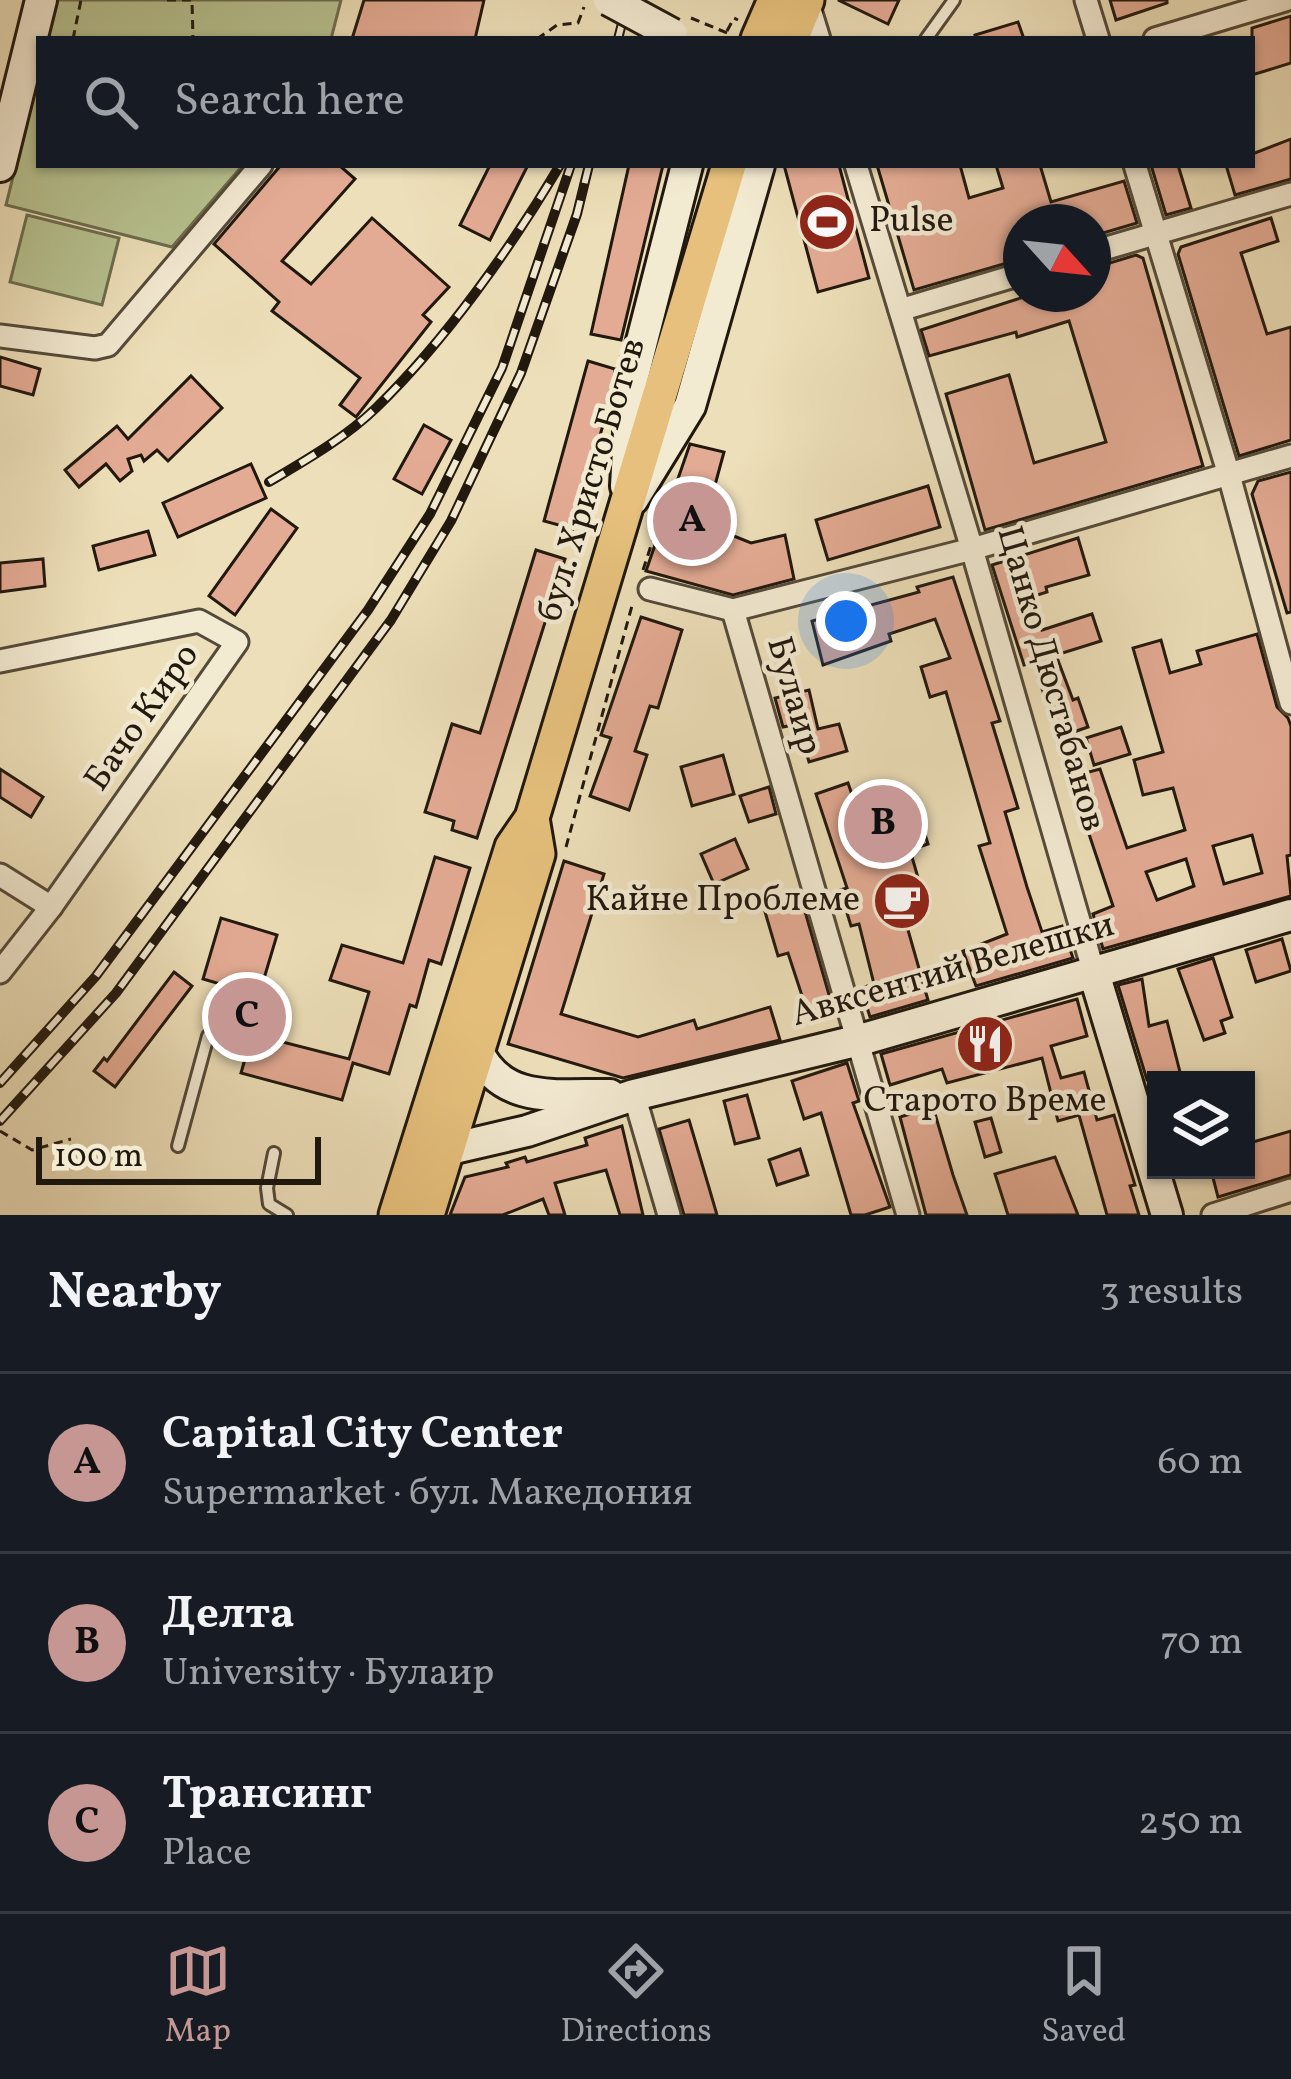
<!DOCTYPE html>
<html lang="en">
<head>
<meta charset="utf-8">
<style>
	:root { --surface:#171b24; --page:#20242c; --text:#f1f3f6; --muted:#9ea1a6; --line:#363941; --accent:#c59692 }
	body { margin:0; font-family:Vollkorn,serif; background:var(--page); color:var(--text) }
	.controls { position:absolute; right:36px; bottom:36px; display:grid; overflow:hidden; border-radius:0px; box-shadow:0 3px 9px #0004 }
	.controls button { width:108px; height:108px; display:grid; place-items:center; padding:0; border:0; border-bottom:3px solid var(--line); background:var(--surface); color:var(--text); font:60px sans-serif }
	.compass { position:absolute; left:1003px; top:204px; width:108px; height:108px; border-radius:50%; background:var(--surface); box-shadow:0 3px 9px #0004; rotate:117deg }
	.scale { position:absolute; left:36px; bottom:30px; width:285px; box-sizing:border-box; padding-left:12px; border:6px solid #21180e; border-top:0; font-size:33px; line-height:42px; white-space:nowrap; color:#21180e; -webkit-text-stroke:9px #f3ead2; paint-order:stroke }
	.you { position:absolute; left:846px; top:621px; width:42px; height:42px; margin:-30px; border:9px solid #fff; border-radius:50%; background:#1a73e8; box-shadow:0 0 0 18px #1a73e833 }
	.badge { display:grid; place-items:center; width:78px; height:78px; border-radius:50%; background:var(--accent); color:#111; font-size:39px; font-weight:700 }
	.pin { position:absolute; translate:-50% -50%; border:6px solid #fff; box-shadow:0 3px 12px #0006 }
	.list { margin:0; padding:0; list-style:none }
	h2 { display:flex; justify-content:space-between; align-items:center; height:156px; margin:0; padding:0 48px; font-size:51px }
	h2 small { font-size:39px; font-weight:400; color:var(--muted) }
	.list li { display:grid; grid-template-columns:78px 1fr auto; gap:36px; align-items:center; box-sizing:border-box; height:180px; padding:0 48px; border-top:3px solid var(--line) }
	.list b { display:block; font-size:45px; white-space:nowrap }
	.list p { margin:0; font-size:39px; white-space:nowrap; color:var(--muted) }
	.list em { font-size:39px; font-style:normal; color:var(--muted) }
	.icon { flex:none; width:66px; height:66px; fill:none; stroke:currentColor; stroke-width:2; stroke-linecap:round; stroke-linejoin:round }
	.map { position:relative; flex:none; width:1291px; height:1215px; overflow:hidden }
	.search { position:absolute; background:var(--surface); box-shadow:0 3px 9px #0004; left:36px; right:36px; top:36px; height:132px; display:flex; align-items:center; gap:30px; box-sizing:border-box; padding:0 42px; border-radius:0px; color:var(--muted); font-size:45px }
	.sheet { height:696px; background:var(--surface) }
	nav { display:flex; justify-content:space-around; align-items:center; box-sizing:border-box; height:168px; border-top:3px solid var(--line); background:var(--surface); font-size:33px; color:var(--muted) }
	nav a { display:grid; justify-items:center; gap:6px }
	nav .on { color:var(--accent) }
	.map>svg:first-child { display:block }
	.green { fill:#b7c290; stroke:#6c6d4f; stroke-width:3 }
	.building { fill:#e4ab94; stroke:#21180e; stroke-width:3; fill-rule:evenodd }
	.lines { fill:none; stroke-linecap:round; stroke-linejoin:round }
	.lane-casing { stroke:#544a39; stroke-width:16 }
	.street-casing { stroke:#544a39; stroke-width:27 }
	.secondary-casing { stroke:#21180e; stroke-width:36 }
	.primary-casing { stroke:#21180e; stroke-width:39 }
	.path { stroke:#21180e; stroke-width:3; stroke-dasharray:9 6; stroke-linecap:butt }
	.lane { stroke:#f3ead2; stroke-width:10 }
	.street { stroke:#f3ead2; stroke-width:21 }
	.secondary { stroke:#f3ead2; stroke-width:30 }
	.primary { stroke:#e6c07c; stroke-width:33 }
	.rail-casing { stroke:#21180e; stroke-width:10 }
	.rail { stroke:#f3ead2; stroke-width:6; stroke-dasharray:18; stroke-linecap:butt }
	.secondary-bridge-casing { stroke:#21180e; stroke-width:36; stroke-linecap:butt }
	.secondary-bridge { stroke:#f3ead2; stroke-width:30 }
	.labels { text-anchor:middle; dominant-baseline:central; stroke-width:9; stroke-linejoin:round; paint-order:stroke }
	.poi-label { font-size:36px; fill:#21180e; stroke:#f3ead2; text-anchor:start }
	.street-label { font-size:36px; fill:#21180e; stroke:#f3ead2 }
</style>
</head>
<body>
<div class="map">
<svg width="1291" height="1215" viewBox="0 0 1291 1215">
	<rect width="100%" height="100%" fill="#eddfb9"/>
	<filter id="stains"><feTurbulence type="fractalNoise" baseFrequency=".00167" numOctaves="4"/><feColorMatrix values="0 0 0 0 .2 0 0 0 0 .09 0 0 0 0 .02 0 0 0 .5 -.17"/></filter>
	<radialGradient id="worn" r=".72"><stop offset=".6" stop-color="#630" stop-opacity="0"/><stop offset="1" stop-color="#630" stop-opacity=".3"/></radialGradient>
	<!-- green -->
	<g class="green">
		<path d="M58 0H341L331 39H48Z"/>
		<path d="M39 73V165H243L172 247 6 205Z"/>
		<path d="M27 215 119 238 102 305 10 282Z"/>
	</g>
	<!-- building -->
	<g class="building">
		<path d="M364 0H484L475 39H352Z"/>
		<path d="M838 0H899L888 24Z"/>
		<path d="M1110 0H1167V3L1116 20Z"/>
		<path d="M1291 16V63L1252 75V28Z"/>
		<path d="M1018 22 1024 39H976L975 35Z"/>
		<path d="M1291 139V179L1235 195 1226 165H1252V154Z"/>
		<path d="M281 165H339L355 179 282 261 311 284 372 218 449 287 423 315 431 322 356 417 340 405 360 378 272 311 279 302 214 244Z"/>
		<path d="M490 165H528L490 240 460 225Z"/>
		<path d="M629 165H663L621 340 591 334Z"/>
		<path d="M784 165H839L869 278 818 292Z"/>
		<path d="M877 165H960L969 198 1003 188 996 165H1040L1051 202 1124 181 1137 223 1093 236V222H1021V259L914 290Z"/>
		<path d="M1151 165H1178L1191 208 1166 215Z"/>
		<path d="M1271 218 1278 241 1241 253 1267 334 1291 327V440L1239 456 1178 254 1181 247Z"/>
		<path d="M1136 255 1143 258 1203 466 985 530 946 394 1009 375 1034 463 1106 442 1069 321 1017 337 1016 332 929 356 921 330 1033 294H1093V268Z"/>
		<path d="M0 357 40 369 33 395 0 386Z"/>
		<path d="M588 361 615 369 612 394 573 529 544 521Z"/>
		<path d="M191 376 222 408 168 461 157 450 144 461 141 455 128 459 132 471 120 481 106 464 79 487 65 470 117 426 128 439Z"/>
		<path d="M424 425 451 440 422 494 394 479Z"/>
		<path d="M690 444 724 452 709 507 724 513 719 530 751 543 785 535 794 579 733 595 646 571Z"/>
		<path d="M251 464 266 498 178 537 163 503Z"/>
		<path d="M1291 472V612L1287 613 1252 494 1258 481Z"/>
		<path d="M928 486 940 527 828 560 816 520Z"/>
		<path d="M271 509 297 528 235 615 209 596Z"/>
		<path d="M148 531 155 555 99 570 93 546Z"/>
		<path d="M1078 538 1089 575 1046 587 1047 592 1031 597 1042 630 1092 614 1101 641 1056 655 1073 700 1078 698 1088 727 1059 737 1033 663 1024 665 992 565Z"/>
		<path d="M536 550 565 559 477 838 452 830 454 821 425 812 452 724 480 733Z"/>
		<path d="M43 559 45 586 0 592V563Z"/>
		<path d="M953 577 1000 721 992 723 1018 808 1005 812 1027 887 1042 932 1062 926 1073 958 976 986 963 951 1007 934 979 846 990 843 946 692 930 697 921 667 950 658 935 619 889 634 891 641 823 665 812 621 919 592 917 587Z"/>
		<path d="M641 617 682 630 658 708 650 706 635 751 647 755 629 810 590 796 611 738 601 735Z"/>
		<path d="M1257 634 1277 707 1288 718 1291 726V855L1287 856 1291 896 1103 949 1093 914 1113 906 1070 777 1100 769 1127 848 1185 830 1173 788 1143 795 1134 760 1163 752 1133 648 1161 640 1170 673 1201 664 1197 651ZM1252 835 1262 873 1224 884 1213 846ZM1186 859 1194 886 1157 900 1146 872Z"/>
		<path d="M809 690 818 729 839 724 847 751 809 762 798 724 783 727 775 698Z"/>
		<path d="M1121 727 1130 754 1094 765 1086 738Z"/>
		<path d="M723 755 734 794 692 806 681 767Z"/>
		<path d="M0 769 43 797 31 817 0 797Z"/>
		<path d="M848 783 858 812 913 795 928 844 910 850 927 909 904 916 928 1000 870 1017 861 988 874 984 859 924 851 926 840 890 847 888 816 794Z"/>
		<path d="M769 787 776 814 749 822 740 796Z"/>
		<path d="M735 839 748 869 714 884 701 854Z"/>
		<path d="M435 857 470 868 441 964 429 960 416 1007 410 1005 389 1074 353 1063 342 1100 241 1073 249 1045 226 1038 241 990 203 979 221 918 277 935 257 1002 264 1005 255 1035 349 1059 369 992 330 980 342 945 403 963Z"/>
		<path d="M564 861 604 874 561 1014 638 1037 694 1020 697 1029 770 1007 780 1040 623 1078 508 1044Z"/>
		<path d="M800 894 834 1012 810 1020 788 953 778 956 763 905Z"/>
		<path d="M1282 939 1291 971 1256 982 1246 950Z"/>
		<path d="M1213 958 1232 1017 1221 1021 1225 1033 1204 1040 1178 969Z"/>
		<path d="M174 972 192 986 115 1087 94 1071 104 1058 107 1061Z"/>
		<path d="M1142 979 1149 1026 1167 1021 1182 1080H1147L1118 985Z"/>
		<path d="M1077 999 1087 1036 1051 1046 1061 1078 1084 1072 1097 1120 1114 1115 1135 1185 1130 1186 1139 1215H1107L1079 1115 1058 1121 1042 1058 947 1083 942 1069 890 1085 881 1054Z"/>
		<path d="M847 1063 859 1101 853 1103 890 1207 865 1215H851L821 1113 804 1119 792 1081Z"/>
		<path d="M747 1095 759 1138 735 1144 724 1101Z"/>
		<path d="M933 1107 953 1175 967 1215H926L900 1117Z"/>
		<path d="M991 1118 1001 1152 985 1157 975 1122Z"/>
		<path d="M689 1120 710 1191 717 1215H684L659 1129Z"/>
		<path d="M622 1126 643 1215H620L606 1170 555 1183 565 1215H549L543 1199 503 1215H450L465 1177 508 1167 506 1163 525 1157 527 1162 587 1145 585 1138Z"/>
		<path d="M1291 1131V1175L1218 1197 1211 1170H1246V1144Z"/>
		<path d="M800 1149 808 1175 777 1185 769 1160Z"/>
		<path d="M1055 1157 1078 1215H1008L995 1174Z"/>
	</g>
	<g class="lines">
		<defs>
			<g id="lane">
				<path d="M926 39 954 0"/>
				<path d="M178 1146 208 1036"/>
				<path d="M274 1153 267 1188 269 1204 287 1215"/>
			</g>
			<g id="street">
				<path d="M807 0 819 39"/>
				<path d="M1086 0 1098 39"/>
				<path d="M1155 39 1285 0"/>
				<path d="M856 165 972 549 1094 973"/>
				<path d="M1135 165 1229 475 1291 703"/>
				<path d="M1093 252 1291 194"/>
				<path d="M900 310 1021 274"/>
				<path d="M0 336 95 348 108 345 261 165"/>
				<path d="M650 589 733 610 972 549 1291 456"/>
				<path d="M733 610 908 1215"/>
				<path d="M0 661 199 621 237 642 51 907 0 972"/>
				<path d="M0 875 51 907"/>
				<path d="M634 1095 669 1215"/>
				<path d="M1213 1215 1291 1190"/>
			</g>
			<g id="secondary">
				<path d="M0 166 41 0"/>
				<path d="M626 486 632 380 687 165"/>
				<path d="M633 499 690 406 759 165"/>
				<path d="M1094 973 1167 1215"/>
				<path d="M477 1050C502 1105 558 1094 610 1095"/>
				<path d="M446 1150 527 1131 634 1095 860 1040 1291 915"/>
			</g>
			<g id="primary">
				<path d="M758 39 775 0"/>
				<path d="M791 39 807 0"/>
				<path d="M396 1215 512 847 532 818 729 165"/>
				<path d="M427 1215 538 854 532 818"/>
			</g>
		</defs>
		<!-- lane casing -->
		<use href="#lane" class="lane-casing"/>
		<!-- street casing -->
		<use href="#street" class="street-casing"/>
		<!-- secondary casing -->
		<use href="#secondary" class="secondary-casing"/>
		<!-- primary casing -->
		<use href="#primary" class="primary-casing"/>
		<!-- path -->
		<g class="path">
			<path d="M167 0H192L193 39"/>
			<path d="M691 18 732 35"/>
			<path d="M727 31 734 18 738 20"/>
			<path d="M73 39 81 0"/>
			<path d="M537 39 557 25 578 23 584 7"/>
			<path d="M643 570 670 488"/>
			<path d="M566 847 633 602"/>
			<path d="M0 1131 32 1150 71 1139"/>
		</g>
		<!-- lane -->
		<use href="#lane" class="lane"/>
		<!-- street -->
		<use href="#street" class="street"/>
		<!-- secondary -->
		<use href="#secondary" class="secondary"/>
		<!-- primary -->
		<use href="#primary" class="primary"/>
		<defs>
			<g id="rail">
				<path d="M618 39 628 0"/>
				<path d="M269 482C306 460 345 438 376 408 445 341 511 248 560 165"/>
				<path d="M0 1083 96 976 368 610 430 514 502 368 571 165"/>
				<path d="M0 1121 116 993 391 620 451 521 521 373 577 214 589 165"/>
			</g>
		</defs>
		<!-- rail casing -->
		<use href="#rail" class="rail-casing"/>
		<!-- rail -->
		<use href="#rail" class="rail"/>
		<defs>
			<path id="secondary-bridge" d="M609 0 672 34"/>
		</defs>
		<!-- secondary-bridge casing -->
		<use href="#secondary-bridge" class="secondary-bridge-casing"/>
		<!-- secondary-bridge -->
		<use href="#secondary-bridge" class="secondary-bridge"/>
	</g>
	<!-- icons -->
	<defs>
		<symbol id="stadium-disc" viewBox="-11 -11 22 22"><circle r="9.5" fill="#8f2418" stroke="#f3ead2"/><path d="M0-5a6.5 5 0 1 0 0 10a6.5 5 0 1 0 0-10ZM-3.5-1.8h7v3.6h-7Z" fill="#fff"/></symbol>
		<symbol id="cafe-disc" viewBox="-11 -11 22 22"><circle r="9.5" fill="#8f2418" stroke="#f3ead2"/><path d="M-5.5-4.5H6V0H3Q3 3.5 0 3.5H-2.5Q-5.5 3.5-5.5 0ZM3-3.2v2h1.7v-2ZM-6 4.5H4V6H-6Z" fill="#fff"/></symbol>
		<symbol id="restaurant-disc" viewBox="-11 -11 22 22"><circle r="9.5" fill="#8f2418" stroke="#f3ead2"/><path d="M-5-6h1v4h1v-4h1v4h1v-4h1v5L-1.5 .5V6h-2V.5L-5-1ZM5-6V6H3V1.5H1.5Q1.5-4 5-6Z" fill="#fff"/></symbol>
	</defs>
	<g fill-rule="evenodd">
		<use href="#stadium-disc" x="794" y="189" width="66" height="66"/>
		<use href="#cafe-disc" x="869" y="868" width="66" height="66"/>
		<use href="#restaurant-disc" x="952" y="1011" width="66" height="66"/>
	</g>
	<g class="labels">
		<!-- poi labels -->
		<g class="poi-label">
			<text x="869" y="222">Pulse</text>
			<text x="860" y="901" text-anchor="end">Кайне Проблеме</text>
			<text x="985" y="1102" text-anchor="middle">Старото Време</text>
		</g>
		<!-- street labels -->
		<g class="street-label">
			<text transform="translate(593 480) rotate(-73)">бул. Христо Ботев</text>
			<text transform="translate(1050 679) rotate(74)">Цанко Дюстабанов</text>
			<text transform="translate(793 696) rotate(74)">Булаир</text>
			<text transform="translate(143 718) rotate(-55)">Бачо Киро</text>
			<text transform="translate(953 971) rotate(-16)">Авксентий Велешки</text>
		</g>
	</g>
	<rect width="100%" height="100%" filter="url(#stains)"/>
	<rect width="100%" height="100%" fill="url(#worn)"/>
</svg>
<div class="controls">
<button><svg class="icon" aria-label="layers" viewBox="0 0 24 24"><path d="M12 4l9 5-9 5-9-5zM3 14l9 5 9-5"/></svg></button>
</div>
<svg class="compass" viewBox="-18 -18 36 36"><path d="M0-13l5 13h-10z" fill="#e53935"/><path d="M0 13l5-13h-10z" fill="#9ea1a6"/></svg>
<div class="scale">100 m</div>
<div class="you"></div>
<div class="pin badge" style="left:692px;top:521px">A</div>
<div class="pin badge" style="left:883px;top:824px">B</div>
<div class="pin badge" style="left:247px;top:1017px">C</div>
<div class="search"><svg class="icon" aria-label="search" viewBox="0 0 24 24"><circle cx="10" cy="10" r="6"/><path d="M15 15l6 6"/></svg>Search here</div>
</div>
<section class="sheet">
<h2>Nearby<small>3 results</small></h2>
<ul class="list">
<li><span class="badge">A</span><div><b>Capital City Center</b><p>Supermarket · бул. Македония</p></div><em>60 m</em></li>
<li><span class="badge">B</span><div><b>Делта</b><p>University · Булаир</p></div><em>70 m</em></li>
<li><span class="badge">C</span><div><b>Трансинг</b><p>Place</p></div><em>250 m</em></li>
</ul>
</section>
<nav>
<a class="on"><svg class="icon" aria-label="map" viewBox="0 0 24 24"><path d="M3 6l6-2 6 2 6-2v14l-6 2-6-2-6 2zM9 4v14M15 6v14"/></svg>Map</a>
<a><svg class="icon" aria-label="directions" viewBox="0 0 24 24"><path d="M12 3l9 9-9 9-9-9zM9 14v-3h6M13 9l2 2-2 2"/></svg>Directions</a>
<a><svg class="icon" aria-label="saved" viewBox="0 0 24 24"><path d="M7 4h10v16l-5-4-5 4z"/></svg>Saved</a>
</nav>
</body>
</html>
